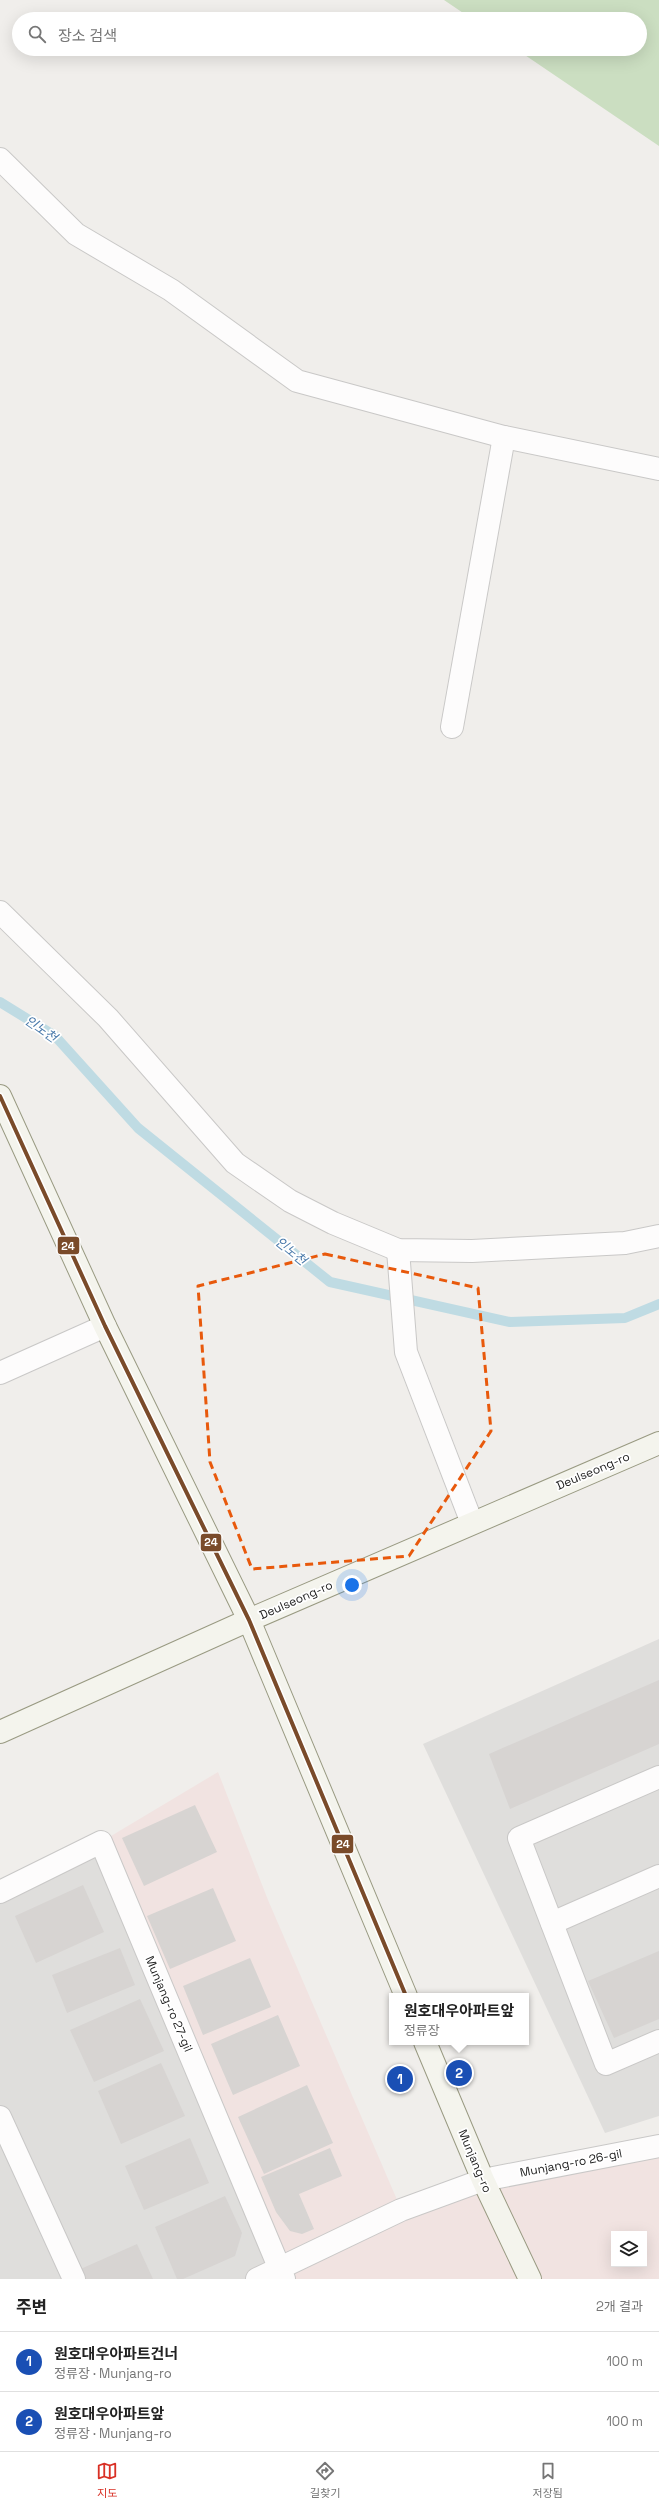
<!DOCTYPE html>
<html lang="ko">
<head>
<meta charset="utf-8">
<style>
	:root { --surface:#fff; --page:#f6f6f6; --text:#222; --muted:#767676; --line:#e0e0e0; --accent:#d93025 }
	body { margin:0; font-family:"Space Grotesk","Noto Sans KR",sans-serif; background:var(--page); color:var(--text) }
	.controls { position:absolute; right:12px; bottom:12px; display:grid; overflow:hidden; border-radius:0px; box-shadow:0 4px 16px #0002 }
	.controls button { width:36px; height:36px; display:grid; place-items:center; padding:0; border:0; border-bottom:1px solid var(--line); background:var(--surface); color:var(--text); font:20px sans-serif }
	.you { position:absolute; left:352px; top:1585px; width:14px; height:14px; margin:-10px; border:3px solid #fff; border-radius:50%; background:#1a73e8; box-shadow:0 0 0 6px #1a73e833 }
	.badge { display:grid; place-items:center; width:26px; height:26px; border-radius:50%; background:var(--accent); color:#fff; font-size:13px; font-weight:700 }
	.pin { position:absolute; translate:-50% -50%; border:2px solid #fff; box-shadow:0 1px 4px #0006 }
	.popup { position:absolute; left:389px; top:1993px; width:140px; height:52px; box-sizing:border-box; display:grid; place-content:center; border-radius:0px; background:var(--surface); filter:drop-shadow(0 1px 3px #0005); font-size:13px; white-space:nowrap; color:var(--muted) }
	.popup b { font-size:15px; color:var(--text) }
	.popup::after { content:''; position:absolute; left:50%; top:100%; margin-left:-8px; border:8px solid transparent; border-top-color:var(--surface) }
	.list { margin:0; padding:0; list-style:none }
	h2 { display:flex; justify-content:space-between; align-items:center; height:52px; margin:0; padding:0 16px; font-size:17px }
	h2 small { font-size:13px; font-weight:400; color:var(--muted) }
	.list li { display:grid; grid-template-columns:26px 1fr auto; gap:12px; align-items:center; box-sizing:border-box; height:60px; padding:0 16px; border-top:1px solid var(--line) }
	.list b { display:block; font-size:15px; white-space:nowrap }
	.list p { margin:0; font-size:13px; white-space:nowrap; color:var(--muted) }
	.list em { font-size:13px; font-style:normal; color:var(--muted) }
	.icon { flex:none; width:22px; height:22px; fill:none; stroke:currentColor; stroke-width:2; stroke-linecap:round; stroke-linejoin:round }
	.map { position:relative; flex:none; width:659px; height:2279px; overflow:hidden }
	.search { position:absolute; background:var(--surface); box-shadow:0 4px 16px #0002; left:12px; right:12px; top:12px; height:44px; display:flex; align-items:center; gap:10px; box-sizing:border-box; padding:0 14px; border-radius:22px; color:var(--muted); font-size:15px }
	.sheet { height:172px; background:var(--surface) }
	nav { display:flex; justify-content:space-around; align-items:center; box-sizing:border-box; height:56px; border-top:1px solid var(--line); background:var(--surface); font-size:11px; color:var(--muted) }
	nav a { display:grid; justify-items:center; gap:2px }
	nav .on { color:var(--accent) }
	.map>svg:first-child { display:block }
	.residential { fill:#dfdedc }
	.commercial { fill:#f1e3e1; fill-rule:evenodd }
	.forest { fill:#cbdec1 }
	.lines { fill:none; stroke-linecap:round; stroke-linejoin:round }
	.stream { stroke:#bfdbe3; stroke-width:10 }
	.building { fill:#d7d4d2 }
	.street-casing { stroke:#c9c8c7; stroke-width:24 }
	.secondary-casing { stroke:#999a82; stroke-width:24 }
	.street { stroke:#fdfcfc; stroke-width:22 }
	.secondary { stroke:#f4f4ed; stroke-width:22 }
	.bus-1-casing { stroke:#fff; stroke-width:7 }
	.bus-1 { stroke:#7a4b2a; stroke-width:4 }
	.marked { fill:none; stroke:#e8590c; stroke-width:3; stroke-dasharray:8 5; stroke-linejoin:round }
	.labels { text-anchor:middle; dominant-baseline:central; stroke-width:3.5; stroke-linejoin:round; paint-order:stroke }
	.street-label { font-size:12px; fill:#222; stroke:#fff }
	.water-label { font-size:13px; font-style:italic; fill:#4a7aab; stroke:#fff }
	.line-badge { stroke:#fff; stroke-width:1.5 }
	.badge-label { font-size:11px; text-anchor:middle; font-weight:bold; fill:#fff }
</style>
</head>
<body>
<div class="map">
<svg width="659" height="2279" viewBox="0 0 659 2279">
	<rect width="100%" height="100%" fill="#f0eeeb"/>
	<!-- residential -->
	<g class="residential">
		<path d="M659 1639V2116L605 2133 423 1744Z"/>
		<path d="M101 1842 284 2279H0V1892Z"/>
	</g>
	<!-- commercial -->
	<path class="commercial" d="M218 1772 268 1900 401 2209 659 2146V2279H284L101 1842ZM614 2234H644V2264H614Z"/>
	<!-- forest -->
	<path class="forest" d="M444 0H659V146L516 49H640V19H472Z"/>
	<g class="lines">
		<!-- stream -->
		<path class="stream" d="M0 1002 55 1036 138 1128 330 1282 510 1322 625 1318 659 1304"/>
	</g>
	<!-- building -->
	<g class="building">
		<path d="M659 1680V1744L510 1809 489 1754Z"/>
		<path d="M195 1805 217 1852 144 1886 122 1838Z"/>
		<path d="M83 1885 104 1932 36 1963 15 1916Z"/>
		<path d="M213 1888 236 1941 170 1969 147 1916Z"/>
		<path d="M120 1948 135 1985 67 2013 52 1975Z"/>
		<path d="M659 1951V2019L614 2038 588 1981Z"/>
		<path d="M250 1958 271 2007 203 2035 183 1986Z"/>
		<path d="M140 1999 164 2051 94 2082 70 2030Z"/>
		<path d="M278 2015 300 2066 233 2095 211 2044Z"/>
		<path d="M161 2063 185 2116 121 2144 98 2091Z"/>
		<path d="M307 2085 333 2143 264 2174 238 2117Z"/>
		<path d="M190 2138 209 2183 144 2210 125 2166Z"/>
		<path d="M330 2148 342 2176 299 2194 314 2229 302 2234 290 2231 276 2212 261 2177Z"/>
		<path d="M225 2196 242 2233 235 2256 183 2279H177L155 2227Z"/>
		<path d="M137 2244 153 2279H80L76 2271Z"/>
	</g>
	<g class="lines">
		<defs>
			<g id="street">
				<path d="M0 159 76 234 171 290 297 381 504 437 659 469"/>
				<path d="M452 727 504 437"/>
				<path d="M0 912 108 1018 235 1163 290 1201 333 1223 398 1250 472 1251 625 1243 659 1236"/>
				<path d="M398 1250 406 1352 472 1523"/>
				<path d="M0 1373 105 1326"/>
				<path d="M659 1777 519 1838 606 2064 659 2041"/>
				<path d="M0 1892 101 1842 284 2279"/>
				<path d="M552 1923 659 1876"/>
				<path d="M0 2117 74 2279"/>
				<path d="M257 2279 401 2210 483 2180 659 2146"/>
			</g>
			<g id="secondary">
				<path d="M0 1096 105 1326 249 1620 406 1996"/>
				<path d="M0 1732 249 1620 659 1443"/>
				<path d="M425 2042 483 2180 530 2279"/>
			</g>
		</defs>
		<!-- street casing -->
		<use href="#street" class="street-casing"/>
		<!-- secondary casing -->
		<use href="#secondary" class="secondary-casing"/>
		<!-- street -->
		<use href="#street" class="street"/>
		<!-- secondary -->
		<use href="#secondary" class="secondary"/>
		<defs>
			<path id="bus-1" d="M0 1096 105 1326 249 1620 406 1996"/>
		</defs>
		<!-- bus-1 casing -->
		<use href="#bus-1" class="bus-1-casing"/>
		<!-- bus-1 -->
		<use href="#bus-1" class="bus-1"/>
	</g>
	<!-- marked area -->
	<path class="marked" d="M325 1254 478 1288 491 1431 409 1556 252 1569 210 1462 198 1286Z"/>
	<g class="labels">
		<!-- street labels -->
		<g class="street-label">
			<text transform="translate(593 1471) rotate(-23)">Deulseong-ro</text>
			<text transform="translate(296 1600) rotate(-24)">Deulseong-ro</text>
			<text transform="translate(169 2004) rotate(67)">Munjang-ro 27-gil</text>
			<text transform="translate(475 2161) rotate(67)">Munjang-ro</text>
			<text transform="translate(571 2163) rotate(-11)">Munjang-ro 26-gil</text>
		</g>
		<!-- water labels -->
		<g class="water-label">
			<text transform="translate(41 1029) rotate(35)">인노천</text>
			<text transform="translate(291 1251) rotate(39)">인노천</text>
		</g>
	</g>
	<g class="line-badge">
		<rect x="57" y="1236" width="23" height="19" rx="4" fill="#7a4b2a"/>
		<rect x="200" y="1533" width="22" height="19" rx="4" fill="#7a4b2a"/>
		<rect x="331" y="1834" width="23" height="20" rx="4" fill="#7a4b2a"/>
	</g>
	<g class="badge-label">
		<text x="68" y="1250">24</text>
		<text x="211" y="1546">24</text>
		<text x="343" y="1848">24</text>
	</g>
</svg>
<div class="controls">
<button><svg class="icon" aria-label="layers" viewBox="0 0 24 24"><path d="M12 4l9 5-9 5-9-5zM3 14l9 5 9-5"/></svg></button>
</div>
<div class="you"></div>
<div class="pin badge" style="left:400px;top:2079px;background:#1a4fb4">1</div>
<div class="pin badge" style="left:459px;top:2073px;background:#1a4fb4">2</div>
<div class="popup"><b>원호대우아파트앞</b>정류장</div>
<div class="search"><svg class="icon" aria-label="search" viewBox="0 0 24 24"><circle cx="10" cy="10" r="6"/><path d="M15 15l6 6"/></svg>장소 검색</div>
</div>
<section class="sheet">
<h2>주변<small>2개 결과</small></h2>
<ul class="list">
<li><span class="badge" style="background:#1a4fb4">1</span><div><b>원호대우아파트건너</b><p>정류장 · Munjang-ro</p></div><em>100 m</em></li>
<li><span class="badge" style="background:#1a4fb4">2</span><div><b>원호대우아파트앞</b><p>정류장 · Munjang-ro</p></div><em>100 m</em></li>
</ul>
</section>
<nav>
<a class="on"><svg class="icon" aria-label="map" viewBox="0 0 24 24"><path d="M3 6l6-2 6 2 6-2v14l-6 2-6-2-6 2zM9 4v14M15 6v14"/></svg>지도</a>
<a><svg class="icon" aria-label="directions" viewBox="0 0 24 24"><path d="M12 3l9 9-9 9-9-9zM9 14v-3h6M13 9l2 2-2 2"/></svg>길찾기</a>
<a><svg class="icon" aria-label="saved" viewBox="0 0 24 24"><path d="M7 4h10v16l-5-4-5 4z"/></svg>저장됨</a>
</nav>
</body>
</html>
